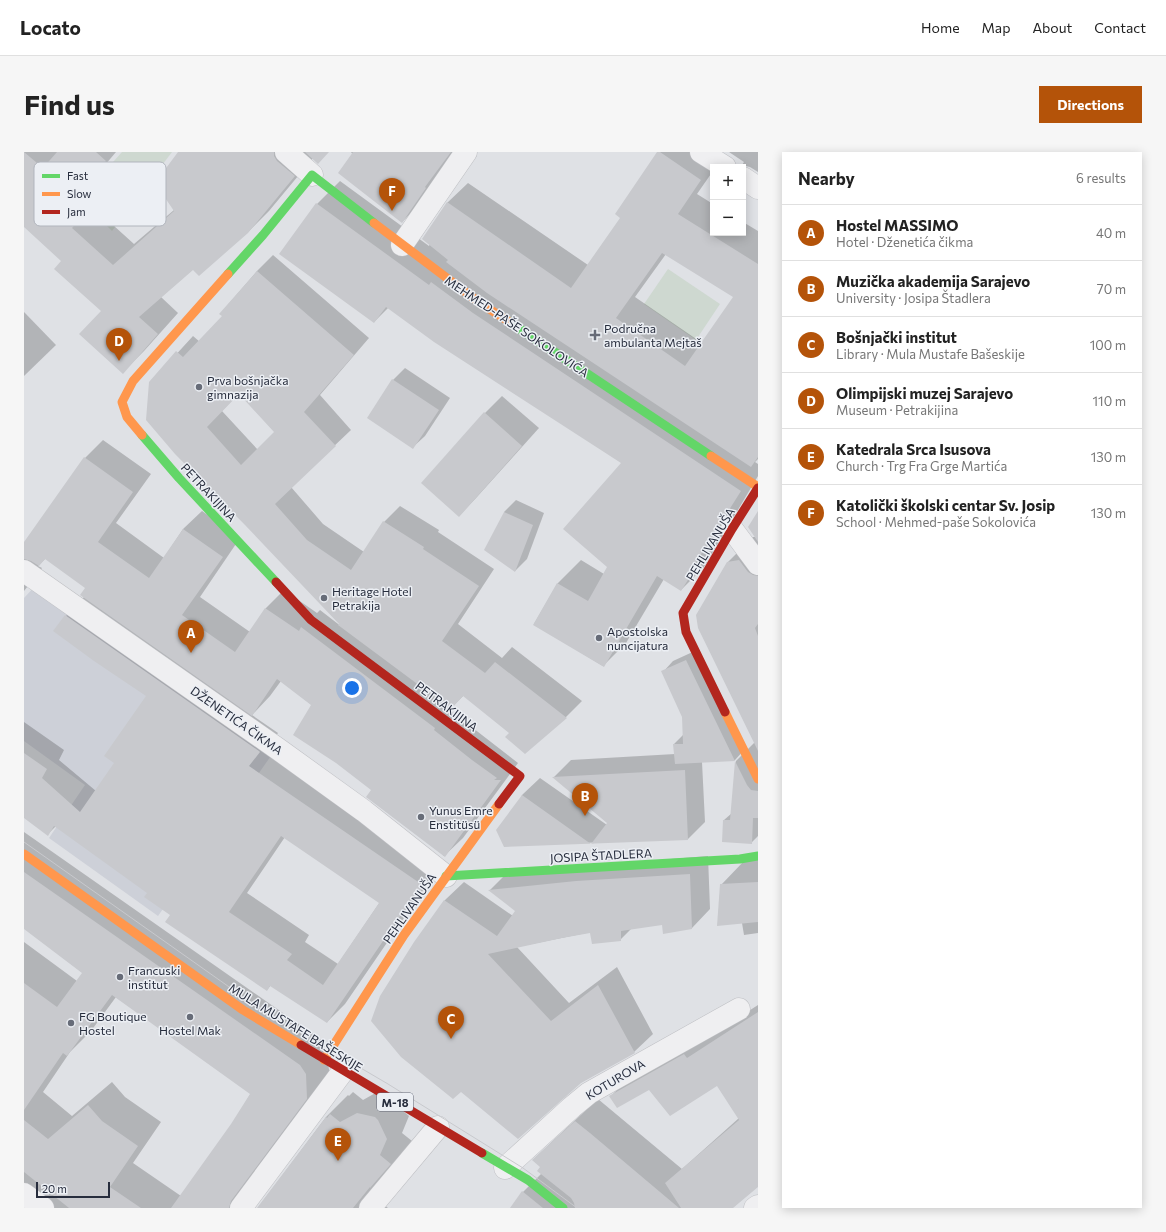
<!DOCTYPE html>
<html lang="en">
<head>
<meta charset="utf-8">
<style>
	:root { --surface:#fff; --page:#f6f6f6; --text:#222; --muted:#767676; --line:#e0e0e0; --accent:#b45309 }
	body { margin:0; font-family:Commissioner,sans-serif; background:var(--page); color:var(--text) }
	.controls { position:absolute; right:12px; top:12px; display:grid; overflow:hidden; border-radius:0px; box-shadow:0 2px 10px #0003 }
	.controls button { width:36px; height:36px; display:grid; place-items:center; padding:0; border:0; border-bottom:1px solid var(--line); background:var(--surface); color:var(--text); font:20px sans-serif }
	.scale { position:absolute; left:12px; bottom:10px; width:74px; box-sizing:border-box; padding-left:4px; border:2px solid #272d3d; border-top:0; font-size:11px; line-height:14px; white-space:nowrap; color:#272d3d; -webkit-text-stroke:3px #eceff4; paint-order:stroke }
	.you { position:absolute; left:328px; top:536px; width:14px; height:14px; margin:-10px; border:3px solid #fff; border-radius:50%; background:#1a73e8; box-shadow:0 0 0 6px #1a73e833 }
	.badge { display:grid; place-items:center; width:26px; height:26px; border-radius:50%; background:var(--accent); color:#fff; font-size:13px; font-weight:700 }
	.pin { position:absolute; translate:-50% -33px; filter:drop-shadow(0 1px 2px #0008) }
	.pin::after { content:''; position:absolute; top:21px; width:14px; height:12px; background:inherit; clip-path:polygon(0 0,100% 0,50% 100%) }
	.list { margin:0; padding:0; list-style:none }
	h2 { display:flex; justify-content:space-between; align-items:center; height:52px; margin:0; padding:0 16px; font-size:17px }
	h2 small { font-size:13px; font-weight:400; color:var(--muted) }
	.list li { display:grid; grid-template-columns:26px 1fr auto; gap:12px; align-items:center; box-sizing:border-box; height:56px; padding:0 16px; border-top:1px solid var(--line) }
	.list b { display:block; font-size:15px; white-space:nowrap }
	.list p { margin:0; font-size:13px; white-space:nowrap; color:var(--muted) }
	.list em { font-size:13px; font-style:normal; color:var(--muted) }
	.map { position:relative; flex:none; width:734px; height:1056px; overflow:hidden; border-radius:0px }
	header { display:flex; align-items:center; gap:24px; box-sizing:border-box; height:56px; padding:0 20px; background:var(--surface); border-bottom:1px solid var(--line) }
	header strong { font-size:19px }
	nav { display:flex; gap:22px; margin-inline-start:auto; font-size:14px }
	.intro { display:flex; align-items:center; justify-content:space-between; box-sizing:border-box; height:96px; padding:0 24px }
	h1 { margin:0; font-size:28px }
	.button { padding:10px 18px; border-radius:0px; background:var(--accent); color:#fff; font-size:14px; font-weight:700 }
	main { display:flex; gap:24px; padding:0 24px }
	aside { flex:1; background:var(--surface); border-radius:0px; box-shadow:0 2px 10px #0003 }
	.map>svg:first-child { display:block }
	.built { fill:#cdd0d8 }
	.green { fill:#ced8d0 }
	.shadow { fill:#0003; fill-rule:evenodd }
	.building { fill:#c8c9cd; fill-rule:evenodd }
	.lines { fill:none; stroke-linecap:round; stroke-linejoin:round }
	.street-casing { stroke:#bebfc3; stroke-width:23 }
	.street { stroke:#efeff1; stroke-width:22 }
	.fast { stroke:#63d668; stroke-width:9 }
	.slow { stroke:#ff974d; stroke-width:9 }
	.jam { stroke:#b3261e; stroke-width:9 }
	.tram { stroke:#c8c9cd; stroke-width:1 }
	.poi-dot { fill:#676c78; stroke:#eceff4; stroke-width:1.5 }
	.labels { text-anchor:middle; dominant-baseline:central; stroke-width:3; stroke-linejoin:round; paint-order:stroke }
	.shield { fill:#eceff4; stroke:#626774; stroke-width:1 }
	.shield-label { font-size:11px; font-weight:bold; fill:#272d3d }
	.street-label { font-size:12px; fill:#272d3d; stroke:#eceff4 }
	.poi-label { font-size:12px; fill:#272d3d; stroke:#eceff4; text-anchor:start }
	.key { fill:#eceff4; stroke:#b1b5bd; stroke-width:1 }
	.key-label { font-size:11px; fill:#272d3d }
</style>
</head>
<body>
<header>
<strong>Locato</strong>
<nav><a>Home</a><a>Map</a><a>About</a><a>Contact</a></nav>
</header>
<div class="intro"><h1>Find us</h1><a class="button">Directions</a></div>
<main>
<div class="map">
<svg width="734" height="1056" viewBox="0 0 734 1056">
	<rect width="100%" height="100%" fill="#dfe1e5"/>
	<!-- built -->
	<path class="built" d="M13 432 249 601 134 764 25 686 61 633 0 589V446Z"/>
	<!-- green -->
	<g class="green">
		<path d="M98 0H148L88 79 56 47Z"/>
		<path d="M644 117 696 152 672 188 620 152Z"/>
	</g>
	<!-- shadow -->
	<g class="shadow">
		<path d="M0 0H92L65 32 78 44 68 54 110 92 150 58 156 0H304L289 6 245 59 223 81 169 117 137 145 154 161 120 199 99 220 78 159 39 109 0 73Z"/>
		<path d="M327 0H432L399 49 378 70Z"/>
		<path d="M635 0H686L689 19 673 42 689 52V81H719V70L734 79V307L731 310 734 312V324L680 415 657 438 640 427 602 491 579 514 510 472 534 431 557 408 580 422 584 415 598 311 365 155 350 170 257 102 293 52 316 29 405 94 423 51 444 31 564 113 597 66ZM642 102 711 145 678 191 611 145Z"/>
		<path d="M705 0H734V20L726 15 718 13 720 10Z"/>
		<path d="M249 103 345 186 296 243 327 278 267 335 299 372 340 400 360 370 376 354 415 378 414 380 470 417 434 472 478 506 488 495 558 549 542 565 501 601 486 581 440 543 427 556 428 558 427 559 494 611 439 686 420 704 349 638 288 553 257 529 246 544 228 563 254 581 243 596 417 715 397 741 321 852 303 870 247 833 243 838 147 763 124 740 32 674 24 682 0 665V570L40 598 35 608 72 639 92 611 124 543 42 464 60 445 63 435 22 406 14 414 18 416 0 439V392L61 306 79 288 127 322 92 371 140 406 159 377 178 359 216 386 176 445 226 480 242 456 260 438 293 461 296 458 318 475 126 231 169 184 176 190 199 164 196 162 233 119ZM215 241 251 280 234 298 198 259ZM261 685 356 750 314 812 281 790 285 783 223 741Z"/>
		<path d="M0 160 32 193 0 224Z"/>
		<path d="M381 216 426 246 401 284 389 295 369 228Z"/>
		<path d="M478 244 515 276 452 346 435 364 399 331 461 261Z"/>
		<path d="M492 348 520 361 503 407 491 419 480 360Z"/>
		<path d="M734 361V684L727 691 700 668 708 661 712 609 731 590 704 410 729 385H732Z"/>
		<path d="M673 498 721 597 711 608 678 610 681 670 664 687 480 694 498 643 516 626 583 673 584 671 530 625 547 608 651 602 650 592 659 583V564L639 520 649 509Z"/>
		<path d="M0 680 299 889 306 922 207 1056H0V790L53 829 59 821 0 776ZM92 845 227 941 208 973 157 1044 109 1011 137 970 101 945 88 930 48 964 19 940 46 900 67 879Z"/>
		<path d="M684 704 686 757 668 776 639 772 608 776 596 788 567 780 493 795 545 851 593 815 629 882 610 900 556 931 391 791 421 748 440 730 489 764 493 759 466 738 484 720Z"/>
		<path d="M734 708V781L720 783 718 771 697 733 720 709Z"/>
		<path d="M734 853V1033L708 1056H487L499 1040 517 1022 518 1015 509 1008 532 986 574 947 658 1017 715 966 693 932 625 937 587 944 609 922 686 884Z"/>
		<path d="M355 939 385 964 378 981 388 989 347 1042 364 1056H234L302 965 324 943 325 944 329 940 339 948Z"/>
	</g>
	<!-- building -->
	<g class="building">
		<path d="M0 0 19 16 33 0H72L82 9 45 54 57 66 48 76 89 113 150 59 131 31 154 0H250V4L253 9 271 24 224 81 175 124 169 118 115 165 134 182 99 222 55 182 77 159 30 117 37 109 0 75Z"/>
		<path d="M281 0H305L294 12Z"/>
		<path d="M329 0H427L401 35 402 36 378 71 314 21Z"/>
		<path d="M633 0H636L677 28 654 62 734 112V305L727 315 463 141 422 110 424 108 398 87 423 50 547 136 596 66 591 62ZM638 101 709 145 661 214 592 166Z"/>
		<path d="M292 51 405 133 407 130 449 161 717 339 669 415H672L657 439 633 424 580 515 509 473 533 431 564 449 583 415 539 377 597 311 410 190 362 155 350 171 255 102Z"/>
		<path d="M233 119 330 203 280 260 312 294 251 352 283 388 327 418 359 369 400 395 399 397 455 434 418 489 461 521 471 510 543 566 501 602 481 585 485 581 439 544 427 557 314 473 315 472 221 373 151 302 122 268 125 230 152 199 159 205 198 164 195 162ZM215 242 250 280 217 313 183 275Z"/>
		<path d="M368 227 415 258 389 297 343 266Z"/>
		<path d="M460 260 498 294 435 365 397 331Z"/>
		<path d="M60 305 109 340 74 390 125 426 159 377 199 405 158 463 211 500 241 456 275 479 277 475 411 576 410 578 448 608 473 626 470 628H477L421 705 342 645 347 638 312 611 269 583 287 553 253 527 228 564 56 443 61 436 21 407 15 414 7 409 0 407V390Z"/>
		<path d="M734 359V390L724 375Z"/>
		<path d="M480 360 509 373 491 420 460 398Z"/>
		<path d="M715 408 724 420 729 423 734 424V472L731 476 734 484V599L674 476 672 463 703 410Z"/>
		<path d="M41 463 235 599 236 600 225 614 400 734 386 753V751H385L303 871 246 834 243 839 141 770 146 763 120 745 123 741 30 674 24 684 0 666V601L23 617 18 626 56 660 90 611 80 604 122 544 70 509 29 479ZM257 684 355 751 299 833 263 808 268 802 205 760Z"/>
		<path d="M662 508 711 609 651 612 649 592H659L658 565 637 519Z"/>
		<path d="M711 609 723 633 727 638 734 639V666H729L728 692 698 690 699 668H706Z"/>
		<path d="M661 618 664 688 480 695 472 678 498 643 567 692 583 671 528 625Z"/>
		<path d="M0 720 276 913 282 922 283 947 207 1049 205 1056H147L207 972 226 942 88 843 43 904 39 901 0 958V831L33 855 58 821 0 777Z"/>
		<path d="M666 722 668 777 639 782 638 773 597 779V789L568 792 566 781 538 786 464 802 527 869 574 833 611 901 557 931 494 987 437 940 429 947 377 905 347 869 356 844 390 790 420 748 473 784 491 759 464 738 552 729Z"/>
		<path d="M734 730V770L693 774 696 732Z"/>
		<path d="M734 860V1035L709 1056H657L641 1031 715 968 693 934 646 964 625 938 593 956 585 944 660 902 663 906Z"/>
		<path d="M64 953 78 969 114 994 86 1035 117 1056H45L0 1020V968L24 987Z"/>
		<path d="M333 961 351 965 354 968 363 987 356 1003 367 1012 346 1036V1035L329 1056H233L302 965 303 966 306 962 316 970Z"/>
		<path d="M551 969 566 981 655 1056H551L550 1051 547 1046 513 1019 516 1015 508 1008Z"/>
		<path d="M498 1039 519 1056H486Z"/>
	</g>
	<g class="lines">
		<defs>
			<g id="street">
				<path d="M262 0 288 23"/>
				<path d="M677 0 701 15"/>
				<path d="M719 26 734 36"/>
				<path d="M378 93 442 0"/>
				<path d="M708 377 734 412"/>
				<path d="M0 419 254 597 340 659 422 724"/>
				<path d="M481 1016 548 955 565 941 715 857"/>
				<path d="M0 1042 19 1056"/>
				<path d="M217 1056 319 919"/>
				<path d="M346 1056 414 975"/>
				<path d="M731 1056 734 1054"/>
			</g>
		</defs>
		<!-- street casing -->
		<use href="#street" class="street-casing"/>
		<!-- street -->
		<use href="#street" class="street"/>
		<!-- fast -->
		<g class="fast">
			<path d="M204 122 239 83 288 23 350 71"/>
			<path d="M484 169 687 304"/>
			<path d="M118 283 155 326 252 430"/>
			<path d="M422 724 716 707 734 704"/>
			<path d="M458 1001 504 1028 539 1056"/>
		</g>
		<!-- slow -->
		<g class="slow">
			<path d="M350 71 456 151 484 169"/>
			<path d="M118 283 103 265 98 250 109 229 204 122"/>
			<path d="M687 304 734 335"/>
			<path d="M701 560 734 627"/>
			<path d="M0 702 219 858 277 893"/>
			<path d="M300 908 380 783 475 652"/>
		</g>
		<!-- jam -->
		<g class="jam">
			<path d="M252 430 287 468 496 624 475 652"/>
			<path d="M701 560 662 480 659 461 708 377 734 336"/>
			<path d="M277 893 458 1001"/>
		</g>
		<!-- tram -->
		<path class="tram" d="M0 690 225 849 260 871 364 932 499 1016 553 1056"/>
	</g>
	<!-- markers -->
	<g class="poi-dot">
		<path d="M569 177h4v4h4v4h-4v4h-4v-4h-4v-4h4z"/>
		<circle cx="175" cy="235" r="4"/>
		<circle cx="300" cy="446" r="4"/>
		<circle cx="575" cy="486" r="4"/>
		<circle cx="397" cy="665" r="4"/>
		<circle cx="96" cy="825" r="4"/>
		<circle cx="166" cy="865" r="4"/>
		<circle cx="47" cy="871" r="4"/>
	</g>
	<g class="labels">
		<!-- shield labels -->
		<rect class="shield" x="353" y="941" width="36" height="18" rx="3"/>
		<g class="shield-label">
			<text x="371" y="950">M-18</text>
		</g>
		<!-- street labels -->
		<g class="street-label">
			<text transform="translate(493 174) rotate(34)">MEHMED-PAŠE SOKOLOVIĆA</text>
			<text transform="translate(185 340) rotate(47)">PETRAKIJINA</text>
			<text transform="translate(686 392) rotate(-59)">PEHLIVANUŠA</text>
			<text transform="translate(423 554) rotate(37)">PETRAKIJINA</text>
			<text transform="translate(213 568) rotate(35)">DŽENETIĆA ČIKMA</text>
			<text transform="translate(577 703) rotate(-3)">JOSIPA ŠTADLERA</text>
			<text transform="translate(385 756) rotate(-55)">PEHLIVANUŠA</text>
			<text transform="translate(272 875) rotate(32)">MULA MUSTAFE BAŠESKIJE</text>
			<text transform="translate(591 927) rotate(-31)">KOTUROVA</text>
		</g>
		<!-- poi labels -->
		<g class="poi-label">
			<text x="580" y="176">Područna<tspan x="580" dy="14">ambulanta Mejtaš</tspan></text>
			<text x="183" y="228">Prva bošnjačka<tspan x="183" dy="14">gimnazija</tspan></text>
			<text x="308" y="439">Heritage Hotel<tspan x="308" dy="14">Petrakija</tspan></text>
			<text x="583" y="479">Apostolska<tspan x="583" dy="14">nuncijatura</tspan></text>
			<text x="405" y="658">Yunus Emre<tspan x="405" dy="14">Enstitüsü</tspan></text>
			<text x="104" y="818">Francuski<tspan x="104" dy="14">institut</tspan></text>
			<text x="55" y="864">FG Boutique<tspan x="55" dy="14">Hostel</tspan></text>
			<text x="166" y="878" text-anchor="middle">Hostel Mak</text>
		</g>
	</g>
	<!-- legend -->
	<rect x="10" y="10" width="132" height="64" rx="6" class="key"/>
	<rect x="18" y="22" width="18" height="4" fill="#63d668"/>
	<rect x="18" y="40" width="18" height="4" fill="#ff974d"/>
	<rect x="18" y="58" width="18" height="4" fill="#b3261e"/>
	<g class="key-label">
		<text x="43" y="28">Fast</text>
		<text x="43" y="46">Slow</text>
		<text x="43" y="64">Jam</text>
	</g>
</svg>
<div class="controls">
<button>+</button>
<button>−</button>
</div>
<div class="scale">20 m</div>
<div class="you"></div>
<div class="pin badge" style="left:167px;top:501px">A</div>
<div class="pin badge" style="left:561px;top:664px">B</div>
<div class="pin badge" style="left:427px;top:887px">C</div>
<div class="pin badge" style="left:95px;top:209px">D</div>
<div class="pin badge" style="left:314px;top:1009px">E</div>
<div class="pin badge" style="left:368px;top:59px">F</div>
</div>
<aside>
<h2>Nearby<small>6 results</small></h2>
<ul class="list">
<li><span class="badge">A</span><div><b>Hostel MASSIMO</b><p>Hotel · Dženetića čikma</p></div><em>40 m</em></li>
<li><span class="badge">B</span><div><b>Muzička akademija Sarajevo</b><p>University · Josipa Štadlera</p></div><em>70 m</em></li>
<li><span class="badge">C</span><div><b>Bošnjački institut</b><p>Library · Mula Mustafe Bašeskije</p></div><em>100 m</em></li>
<li><span class="badge">D</span><div><b>Olimpijski muzej Sarajevo</b><p>Museum · Petrakijina</p></div><em>110 m</em></li>
<li><span class="badge">E</span><div><b>Katedrala Srca Isusova</b><p>Church · Trg Fra Grge Martića</p></div><em>130 m</em></li>
<li><span class="badge">F</span><div><b>Katolički školski centar Sv. Josip</b><p>School · Mehmed-paše Sokolovića</p></div><em>130 m</em></li>
</ul>
</aside>
</main>
</body>
</html>
